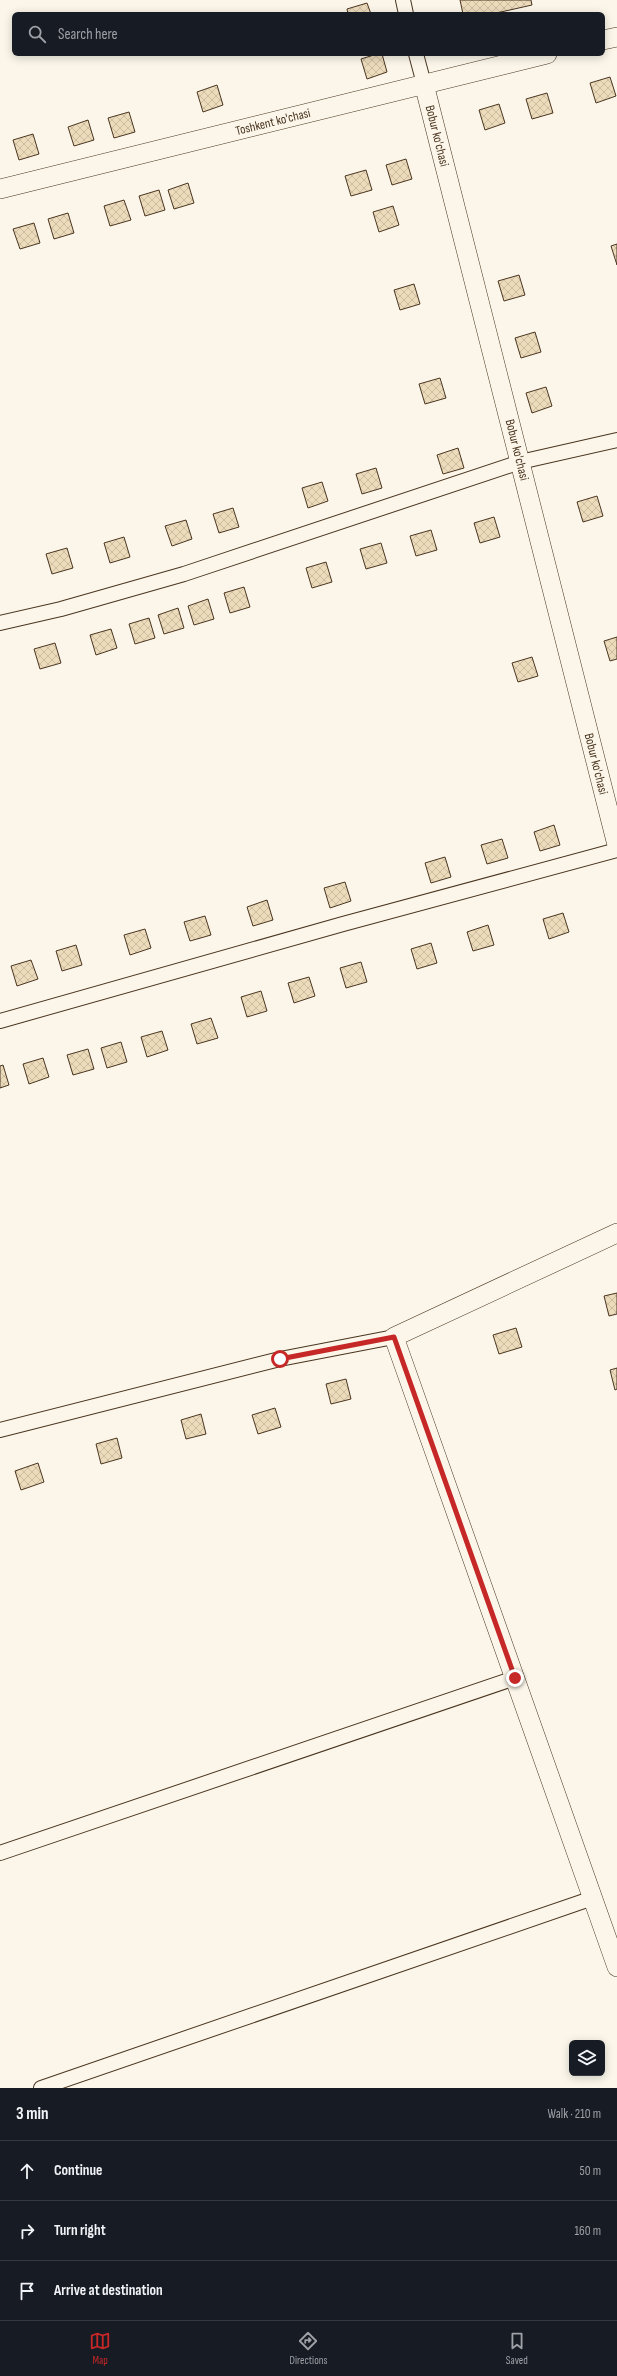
<!DOCTYPE html>
<html lang="en">
<head>
<meta charset="utf-8">
<style>
	:root { --surface:#171b24; --page:#20242c; --text:#f1f3f6; --muted:#9ea1a6; --line:#363941; --accent:#c62828 }
	body { margin:0; font-family:"Sofia Sans Condensed",sans-serif; background:var(--page); color:var(--text) }
	.controls { position:absolute; right:12px; bottom:12px; display:grid; overflow:hidden; border-radius:6px; box-shadow:0 2px 10px #0003 }
	.controls button { width:36px; height:36px; display:grid; place-items:center; padding:0; border:0; border-bottom:1px solid var(--line); background:var(--surface); color:var(--text); font:20px sans-serif }
	.stop { position:absolute; width:12px; height:12px; margin:-9px; border:3px solid #c62828; border-radius:50%; background:#fff }
	.stop.end { background:#c62828; border-color:#fff; box-shadow:0 1px 4px #0008 }
	.list { margin:0; padding:0; list-style:none }
	h2 { display:flex; justify-content:space-between; align-items:center; height:52px; margin:0; padding:0 16px; font-size:17px }
	h2 small { font-size:13px; font-weight:400; color:var(--muted) }
	.list li { display:grid; grid-template-columns:26px 1fr auto; gap:12px; align-items:center; box-sizing:border-box; height:60px; padding:0 16px; border-top:1px solid var(--line) }
	.list b { display:block; font-size:15px; white-space:nowrap }
	.list em { font-size:13px; font-style:normal; color:var(--muted) }
	.icon { flex:none; width:22px; height:22px; fill:none; stroke:currentColor; stroke-width:2; stroke-linecap:round; stroke-linejoin:round }
	.map { position:relative; flex:none; width:617px; height:2088px; overflow:hidden }
	.search { position:absolute; background:var(--surface); box-shadow:0 2px 10px #0003; left:12px; right:12px; top:12px; height:44px; display:flex; align-items:center; gap:10px; box-sizing:border-box; padding:0 14px; border-radius:6px; color:var(--muted); font-size:15px }
	.sheet { height:232px; background:var(--surface) }
	nav { display:flex; justify-content:space-around; align-items:center; box-sizing:border-box; height:56px; border-top:1px solid var(--line); background:var(--surface); font-size:11px; color:var(--muted) }
	nav a { display:grid; justify-items:center; gap:2px }
	nav .on { color:var(--accent) }
	.map>svg:first-child { display:block }
	.building { fill:url(#building-cross-hatch); stroke:#4a3520 }
	.lines { fill:none; stroke-linecap:round; stroke-linejoin:round }
	.street-casing { stroke:#4a3520; stroke-width:16 }
	.secondary-casing { stroke:#4a3520; stroke-width:20 }
	.street { stroke:#fbf6e9; stroke-width:14 }
	.secondary { stroke:#fbf6e9; stroke-width:19 }
	.route { stroke:#c62828; stroke-width:5 }
	.labels { text-anchor:middle; dominant-baseline:central; stroke-width:3; stroke-linejoin:round; paint-order:stroke }
	.street-label { font-size:13px; fill:#4a3520; stroke:#fbf6e9 }
</style>
</head>
<body>
<div class="map">
<svg width="617" height="2088" viewBox="0 0 617 2088">
	<defs>
		<pattern id="building-cross-hatch" width="8" height="8" patternUnits="userSpaceOnUse"><rect width="8" height="8" fill="#ecdcbc"/><path d="M0 0l8 8M0 8l8-8" fill="none" stroke="#ccbda1"/></pattern>
	</defs>
	<rect width="100%" height="100%" fill="#fbf6e9"/>
	<!-- building -->
	<g class="building">
		<path d="M460 0H531L532 5 492 14H463Z"/>
		<path d="M367 3 371 14H348L347 9Z"/>
		<path d="M377 54H382L387 72 367 79 361 59Z"/>
		<path d="M610 77 616 96 596 103 590 83Z"/>
		<path d="M217 85 223 105 203 112 197 92Z"/>
		<path d="M547 93 553 113 532 119 526 99Z"/>
		<path d="M499 104 505 123 485 130 479 110Z"/>
		<path d="M129 112 135 132 114 138 108 118Z"/>
		<path d="M88 120 94 140 74 146 68 127Z"/>
		<path d="M33 134 39 154 19 160 13 140Z"/>
		<path d="M406 159 412 179 392 185 386 165Z"/>
		<path d="M366 170 372 190 351 196 345 176Z"/>
		<path d="M188 183 194 203 174 209 168 190Z"/>
		<path d="M159 190 165 210 145 216 139 196Z"/>
		<path d="M124 200 131 220 110 226 104 206Z"/>
		<path d="M393 206 399 225 379 232 373 212Z"/>
		<path d="M68 213 74 233 54 239 48 219Z"/>
		<path d="M34 223 40 243 20 249 13 229Z"/>
		<path d="M617 244V265L611 246Z"/>
		<path d="M519 275 525 295 504 301 498 281Z"/>
		<path d="M414 284 420 304 400 310 394 290Z"/>
		<path d="M535 332 541 352 521 358 515 338Z"/>
		<path d="M440 378 446 398 425 404 419 384Z"/>
		<path d="M546 387 552 406 532 413 526 393Z"/>
		<path d="M458 448 464 468 443 474 437 455Z"/>
		<path d="M376 468 382 488 362 494 356 474Z"/>
		<path d="M322 482 328 501 308 508 302 488Z"/>
		<path d="M597 496 603 516 583 522 577 502Z"/>
		<path d="M233 508 239 527 219 533 213 514Z"/>
		<path d="M494 517 500 537 480 543 474 523Z"/>
		<path d="M186 520 192 539 172 546 165 526Z"/>
		<path d="M431 530 437 550 416 556 410 536Z"/>
		<path d="M124 537 130 557 110 563 104 543Z"/>
		<path d="M381 543 387 563 366 569 360 549Z"/>
		<path d="M67 548 73 568 52 574 46 554Z"/>
		<path d="M326 562 332 582 312 588 306 568Z"/>
		<path d="M244 587 250 607 230 613 224 593Z"/>
		<path d="M208 599 214 619 194 625 188 606Z"/>
		<path d="M178 608 184 628 164 634 158 615Z"/>
		<path d="M149 618 155 638 135 644 129 624Z"/>
		<path d="M111 629 117 648 96 655 90 635Z"/>
		<path d="M617 637V659L610 661 604 641Z"/>
		<path d="M55 643 61 663 40 669 34 649Z"/>
		<path d="M532 657 538 676 518 682 512 663Z"/>
		<path d="M554 825 560 845 540 851 534 832Z"/>
		<path d="M502 839 508 858 487 864 481 845Z"/>
		<path d="M445 857 451 877 431 883 425 863Z"/>
		<path d="M345 882 351 901 330 908 324 888Z"/>
		<path d="M267 900 273 920 253 926 247 907Z"/>
		<path d="M563 913 569 932 549 939 543 919Z"/>
		<path d="M205 916 211 935 190 941 184 922Z"/>
		<path d="M488 925 494 945 473 951 467 932Z"/>
		<path d="M145 929 151 948 130 955 124 935Z"/>
		<path d="M431 943 437 963 417 969 411 949Z"/>
		<path d="M76 945 82 965 62 971 56 951Z"/>
		<path d="M31 960 38 979 17 986 11 966Z"/>
		<path d="M361 962 367 982 346 988 340 968Z"/>
		<path d="M309 977 315 996 294 1003 288 983Z"/>
		<path d="M261 991 267 1011 247 1017 241 997Z"/>
		<path d="M211 1018 218 1038 197 1044 191 1024Z"/>
		<path d="M162 1031 168 1050 147 1057 141 1037Z"/>
		<path d="M121 1042 127 1062 107 1068 101 1048Z"/>
		<path d="M88 1049 94 1069 73 1075 67 1055Z"/>
		<path d="M43 1058 49 1077 29 1084 23 1064Z"/>
		<path d="M3 1065 9 1085 0 1088V1066Z"/>
		<path d="M617 1293V1314L609 1316 604 1296Z"/>
		<path d="M516 1328 522 1347 499 1354 493 1335Z"/>
		<path d="M617 1368V1389L615 1390 610 1370Z"/>
		<path d="M346 1379 351 1399 331 1404 326 1384Z"/>
		<path d="M275 1408 281 1427 258 1434 252 1415Z"/>
		<path d="M201 1414 206 1434 186 1439 181 1420Z"/>
		<path d="M117 1438 122 1458 101 1464 96 1444Z"/>
		<path d="M38 1463 44 1482 21 1490 15 1471Z"/>
	</g>
	<g class="lines">
		<defs>
			<g id="street">
				<path d="M403 0 406 14"/>
				<path d="M416 54 424 84"/>
				<path d="M0 623 61 609 184 574 520 462 617 440"/>
				<path d="M0 1021 343 924 617 850"/>
				<path d="M0 1430 280 1359 394 1337"/>
				<path d="M0 1853 515 1678"/>
				<path d="M41 2088 593 1898"/>
			</g>
			<g id="secondary">
				<path d="M603 40 617 37"/>
				<path d="M424 84 617 845"/>
				<path d="M0 189 547 54"/>
				<path d="M617 1233 394 1337 617 1967"/>
			</g>
		</defs>
		<!-- street casing -->
		<use href="#street" class="street-casing"/>
		<!-- secondary casing -->
		<use href="#secondary" class="secondary-casing"/>
		<!-- street -->
		<use href="#street" class="street"/>
		<!-- secondary -->
		<use href="#secondary" class="secondary"/>
	</g>
	<g class="lines">
		<!-- route -->
		<path class="route" d="M280 1359 394 1337 515 1678"/>
	</g>
	<g class="labels">
		<!-- street labels -->
		<g class="street-label">
			<text transform="translate(273 122) rotate(-14)">Toshkent ko'chasi</text>
			<text transform="translate(437 136) rotate(76)">Bobur ko'chasi</text>
			<text transform="translate(517 450) rotate(76)">Bobur ko'chasi</text>
			<text transform="translate(596 764) rotate(76)">Bobur ko'chasi</text>
		</g>
	</g>
</svg>
<div class="controls">
<button><svg class="icon" aria-label="layers" viewBox="0 0 24 24"><path d="M12 4l9 5-9 5-9-5zM3 14l9 5 9-5"/></svg></button>
</div>
<div class="stop" style="left:280px;top:1359px"></div>
<div class="stop end" style="left:515px;top:1678px"></div>
<div class="search"><svg class="icon" aria-label="search" viewBox="0 0 24 24"><circle cx="10" cy="10" r="6"/><path d="M15 15l6 6"/></svg>Search here</div>
</div>
<section class="sheet">
<h2>3 min<small>Walk · 210 m</small></h2>
<ul class="list">
<li><svg class="icon" aria-label="ahead" viewBox="0 0 24 24"><path d="M12 20V5M6 11l6-6 6 6"/></svg><div><b>Continue</b></div><em>50 m</em></li>
<li><svg class="icon" aria-label="right" viewBox="0 0 24 24"><path d="M7 20v-9h11M14 6l5 5-5 5"/></svg><div><b>Turn right</b></div><em>160 m</em></li>
<li><svg class="icon" aria-label="arrive" viewBox="0 0 24 24"><path d="M6 21V4h12l-3 4 3 4H6"/></svg><div><b>Arrive at destination</b></div></li>
</ul>
</section>
<nav>
<a class="on"><svg class="icon" aria-label="map" viewBox="0 0 24 24"><path d="M3 6l6-2 6 2 6-2v14l-6 2-6-2-6 2zM9 4v14M15 6v14"/></svg>Map</a>
<a><svg class="icon" aria-label="directions" viewBox="0 0 24 24"><path d="M12 3l9 9-9 9-9-9zM9 14v-3h6M13 9l2 2-2 2"/></svg>Directions</a>
<a><svg class="icon" aria-label="saved" viewBox="0 0 24 24"><path d="M7 4h10v16l-5-4-5 4z"/></svg>Saved</a>
</nav>
</body>
</html>
